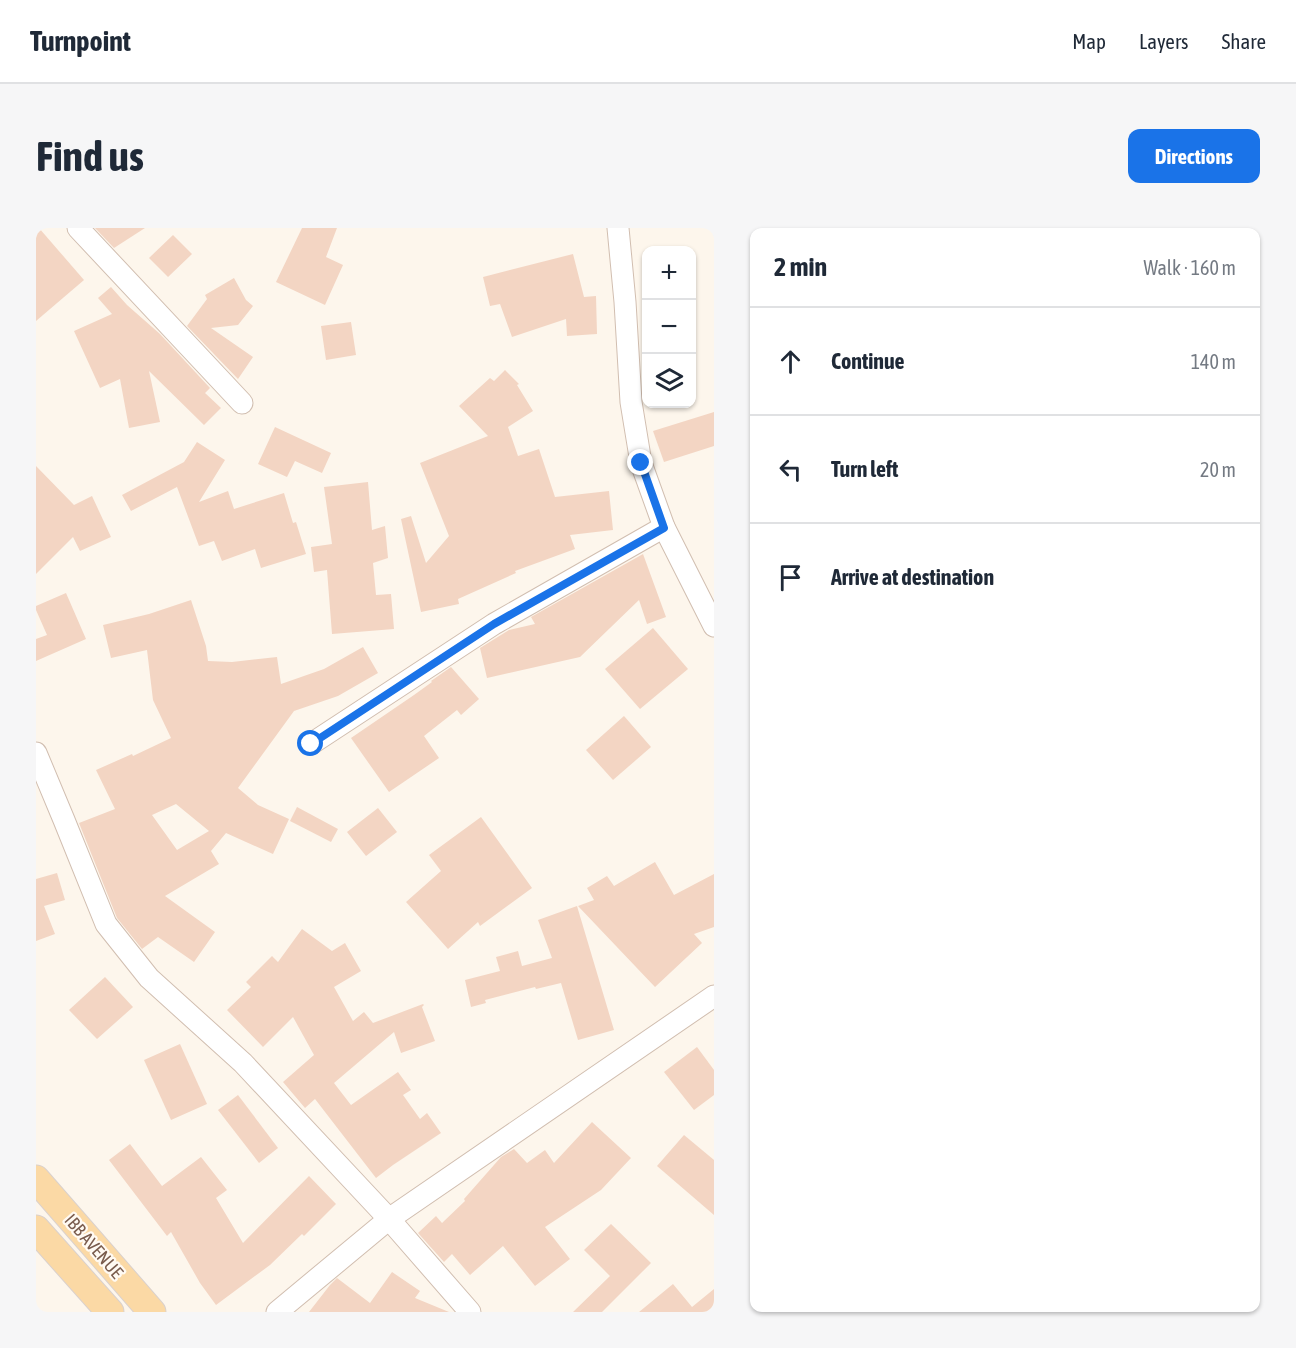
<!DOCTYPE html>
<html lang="en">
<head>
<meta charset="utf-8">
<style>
	:root { --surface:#fff; --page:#f6f6f7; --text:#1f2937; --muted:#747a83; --line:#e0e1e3; --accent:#1a73e8 }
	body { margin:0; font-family:"Asap Condensed",sans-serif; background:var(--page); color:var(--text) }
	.controls { position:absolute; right:18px; top:18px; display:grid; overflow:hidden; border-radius:12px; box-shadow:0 2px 4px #0004 }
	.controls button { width:54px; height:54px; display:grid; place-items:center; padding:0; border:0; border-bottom:2px solid var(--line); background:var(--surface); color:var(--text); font:30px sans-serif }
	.stop { position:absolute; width:18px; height:18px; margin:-14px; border:4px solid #1a73e8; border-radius:50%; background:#fff }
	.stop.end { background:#1a73e8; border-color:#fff; box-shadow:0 2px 6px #0008 }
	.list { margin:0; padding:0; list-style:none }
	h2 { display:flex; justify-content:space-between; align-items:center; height:78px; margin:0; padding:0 24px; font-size:26px }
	h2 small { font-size:20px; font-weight:400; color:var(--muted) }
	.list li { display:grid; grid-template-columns:39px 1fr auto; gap:18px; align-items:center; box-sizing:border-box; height:108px; padding:0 24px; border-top:2px solid var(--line) }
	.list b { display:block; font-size:22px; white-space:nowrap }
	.list em { font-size:20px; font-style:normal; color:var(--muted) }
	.icon { flex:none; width:33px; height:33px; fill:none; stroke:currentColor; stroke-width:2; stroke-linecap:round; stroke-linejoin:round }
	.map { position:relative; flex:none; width:678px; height:1084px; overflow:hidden; border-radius:12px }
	header { display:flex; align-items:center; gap:36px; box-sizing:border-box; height:84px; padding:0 30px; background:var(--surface); border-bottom:2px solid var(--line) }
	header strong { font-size:28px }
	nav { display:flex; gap:33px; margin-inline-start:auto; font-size:21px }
	.intro { display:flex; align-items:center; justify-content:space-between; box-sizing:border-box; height:144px; padding:0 36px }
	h1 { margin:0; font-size:42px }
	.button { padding:15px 27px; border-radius:12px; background:var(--accent); color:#fff; font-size:21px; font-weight:700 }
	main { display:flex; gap:36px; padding:0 36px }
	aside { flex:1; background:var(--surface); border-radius:12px; box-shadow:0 2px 4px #0004 }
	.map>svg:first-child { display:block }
	.building { fill:#f3d5c3; fill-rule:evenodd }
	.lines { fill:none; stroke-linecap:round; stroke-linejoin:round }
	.minor-casing { stroke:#d1beb0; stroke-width:23 }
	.major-casing { stroke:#dad1cd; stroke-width:29 }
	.minor { stroke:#fff; stroke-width:21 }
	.major { stroke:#fbd9a5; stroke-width:27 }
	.route { stroke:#1a73e8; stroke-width:8 }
	.labels { text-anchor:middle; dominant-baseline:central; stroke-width:4.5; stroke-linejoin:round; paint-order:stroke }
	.street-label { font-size:18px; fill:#7a5c4d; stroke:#fffaf3 }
</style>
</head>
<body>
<header>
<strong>Turnpoint</strong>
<nav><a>Map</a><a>Layers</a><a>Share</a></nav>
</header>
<div class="intro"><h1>Find us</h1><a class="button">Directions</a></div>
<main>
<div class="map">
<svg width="678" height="1084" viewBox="0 0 678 1084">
	<rect width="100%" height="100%" fill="#fdf6ec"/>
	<!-- building -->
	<g class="building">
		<path d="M0 0H3L48 52 0 93Z"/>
		<path d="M59 0H109L78 20Z"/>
		<path d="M266 0H301L290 29 307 37 289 77 240 54Z"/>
		<path d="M137 7 156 26 132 49 113 30Z"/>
		<path d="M537 26 548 69 560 68 561 106 531 108 530 91 476 109 464 76 454 78 447 49Z"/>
		<path d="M198 50 210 72 217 78 202 97 175 100 217 129 202 151 151 98 171 71 169 67Z"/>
		<path d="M75 59 91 77 124 106 174 160 169 165 185 180 168 197 113 143 124 194 93 200 84 151 64 160 38 103 76 86 62 70Z"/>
		<path d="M315 94 320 127 290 132 285 98Z"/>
		<path d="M469 142 483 156 481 157 497 183 472 199 482 228 503 221 519 269 573 263 577 302 534 307 539 321 479 343 480 345 422 371 423 376 385 384 365 291 375 288 390 335 413 308 384 235 452 208 423 178 454 150 458 153Z"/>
		<path d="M678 184V218L628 234 617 203Z"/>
		<path d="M239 199 295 225 286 245 259 233 251 249 222 236Z"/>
		<path d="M161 214 189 232 163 274 192 263 198 281 248 265 257 295 260 294 270 326 225 340 219 321 186 333 178 313 163 318 141 259 95 283 86 267 148 234Z"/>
		<path d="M0 238 38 277 56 268 75 309 44 323 37 309 0 346Z"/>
		<path d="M332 254 336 302 349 298 352 330 337 335 340 367 355 366 358 401 296 406 291 342 278 344 275 319 296 316 288 259Z"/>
		<path d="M607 326 630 389 611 396 603 372 544 429 451 450 444 420 473 402 499 396 495 389Z"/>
		<path d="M30 365 50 411 0 433V411L11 407 0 382V378Z"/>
		<path d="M155 372 170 418 172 433 196 434 241 429 245 456 288 441 327 419 342 445 302 468 258 483 202 560 222 577 253 591 237 626 190 605 175 623 183 636 129 668 179 704 158 734 122 709 106 721 81 690 43 595 79 581 60 542 96 526 97 528 135 510 117 472 111 422 75 430 67 397 113 386ZM140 576 173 603 141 622 116 587Z"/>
		<path d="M617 400 652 441 604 481 569 441Z"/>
		<path d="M415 439 443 471 425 487 421 482 388 508 403 530 353 564 315 510 378 467 396 454 395 453Z"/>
		<path d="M588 488 615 519 577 552 550 522Z"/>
		<path d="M261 579 302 601 295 614 254 593Z"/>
		<path d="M342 580 361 604 330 628 311 604Z"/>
		<path d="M445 589 496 660 444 698 442 694 412 721 370 674 405 643 393 627Z"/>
		<path d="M619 634 638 667 678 646V699L658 706 666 715 619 759 542 678 558 672 551 660 571 648 578 658Z"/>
		<path d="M21 645 29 672 8 678 19 706 0 713V651Z"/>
		<path d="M541 678 578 802 542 812 525 755 500 761 499 759 449 772 450 775 435 779 429 752 464 743 460 729 482 723 486 738 516 730 502 692Z"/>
		<path d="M266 701 296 723 309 715 325 743 298 759 317 793 328 784 337 795 387 776 388 777 386 779 399 813 365 825 358 804 298 855 315 877 362 844 375 862 367 867 384 891 391 885 405 905 357 937 340 950 279 871 269 880 247 854 278 827 257 789 227 819 191 782 215 759 210 754 236 728 242 734Z"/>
		<path d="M69 749 97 779 61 811 33 782Z"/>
		<path d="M144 816 171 876 135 892 108 832Z"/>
		<path d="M661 819 678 842V867L658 882 628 844Z"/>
		<path d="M202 867 242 920 223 935 182 882Z"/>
		<path d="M556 894 595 930 565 962 509 999 534 1031 499 1058 467 1018 434 1047 416 1026 408 1034 382 1005 400 988 406 995 429 973 428 971 465 929 478 921 491 935 509 922 518 935Z"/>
		<path d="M648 907 678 932V987L621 938Z"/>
		<path d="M94 916 126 958 165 929 191 962 180 970 207 1015 273 948 300 976 268 1008 266 1006 234 1037 180 1077 164 1055 135 1004 131 1008 73 932Z"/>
		<path d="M575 996 615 1035 566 1084H537L574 1048 548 1022Z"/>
		<path d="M356 1044 384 1063 379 1070 413 1084H273L294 1057 301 1050 334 1075Z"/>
		<path d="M637 1056 656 1079 678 1061V1084H603Z"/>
	</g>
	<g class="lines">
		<defs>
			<g id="minor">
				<path d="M42 0 206 175"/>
				<path d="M582 0 589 74 595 174 605 235 628 299 678 398"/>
				<path d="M275 516 458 396 628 299"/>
				<path d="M0 525 28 592 70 696 113 750 207 835 353 991 434 1084"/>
				<path d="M241 1084 353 991 678 768"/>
			</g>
			<g id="major">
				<path d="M0 951 116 1084"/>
				<path d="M0 1001 74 1084"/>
			</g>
		</defs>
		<!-- minor casing -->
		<use href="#minor" class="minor-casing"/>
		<!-- major casing -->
		<use href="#major" class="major-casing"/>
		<!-- minor -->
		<use href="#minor" class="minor"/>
		<!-- major -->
		<use href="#major" class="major"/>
	</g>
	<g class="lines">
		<!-- route -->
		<path class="route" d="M275 516 458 396 628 300 605 235"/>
	</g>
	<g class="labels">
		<!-- street labels -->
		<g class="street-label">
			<text transform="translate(58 1018) rotate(49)">IBB AVENUE</text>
		</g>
	</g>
</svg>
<div class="controls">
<button>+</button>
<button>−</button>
<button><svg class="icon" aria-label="layers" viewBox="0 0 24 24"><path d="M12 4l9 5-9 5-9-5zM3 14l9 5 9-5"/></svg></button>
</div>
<div class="stop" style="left:275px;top:516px"></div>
<div class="stop end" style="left:605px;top:235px"></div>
</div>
<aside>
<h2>2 min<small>Walk · 160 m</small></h2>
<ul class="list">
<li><svg class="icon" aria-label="ahead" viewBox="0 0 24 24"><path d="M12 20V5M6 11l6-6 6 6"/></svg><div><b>Continue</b></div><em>140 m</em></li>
<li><svg class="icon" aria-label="left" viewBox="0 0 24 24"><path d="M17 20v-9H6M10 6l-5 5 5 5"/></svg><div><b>Turn left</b></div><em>20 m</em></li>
<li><svg class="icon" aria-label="arrive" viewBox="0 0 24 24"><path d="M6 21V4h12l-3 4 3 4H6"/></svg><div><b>Arrive at destination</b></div></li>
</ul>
</aside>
</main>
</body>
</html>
